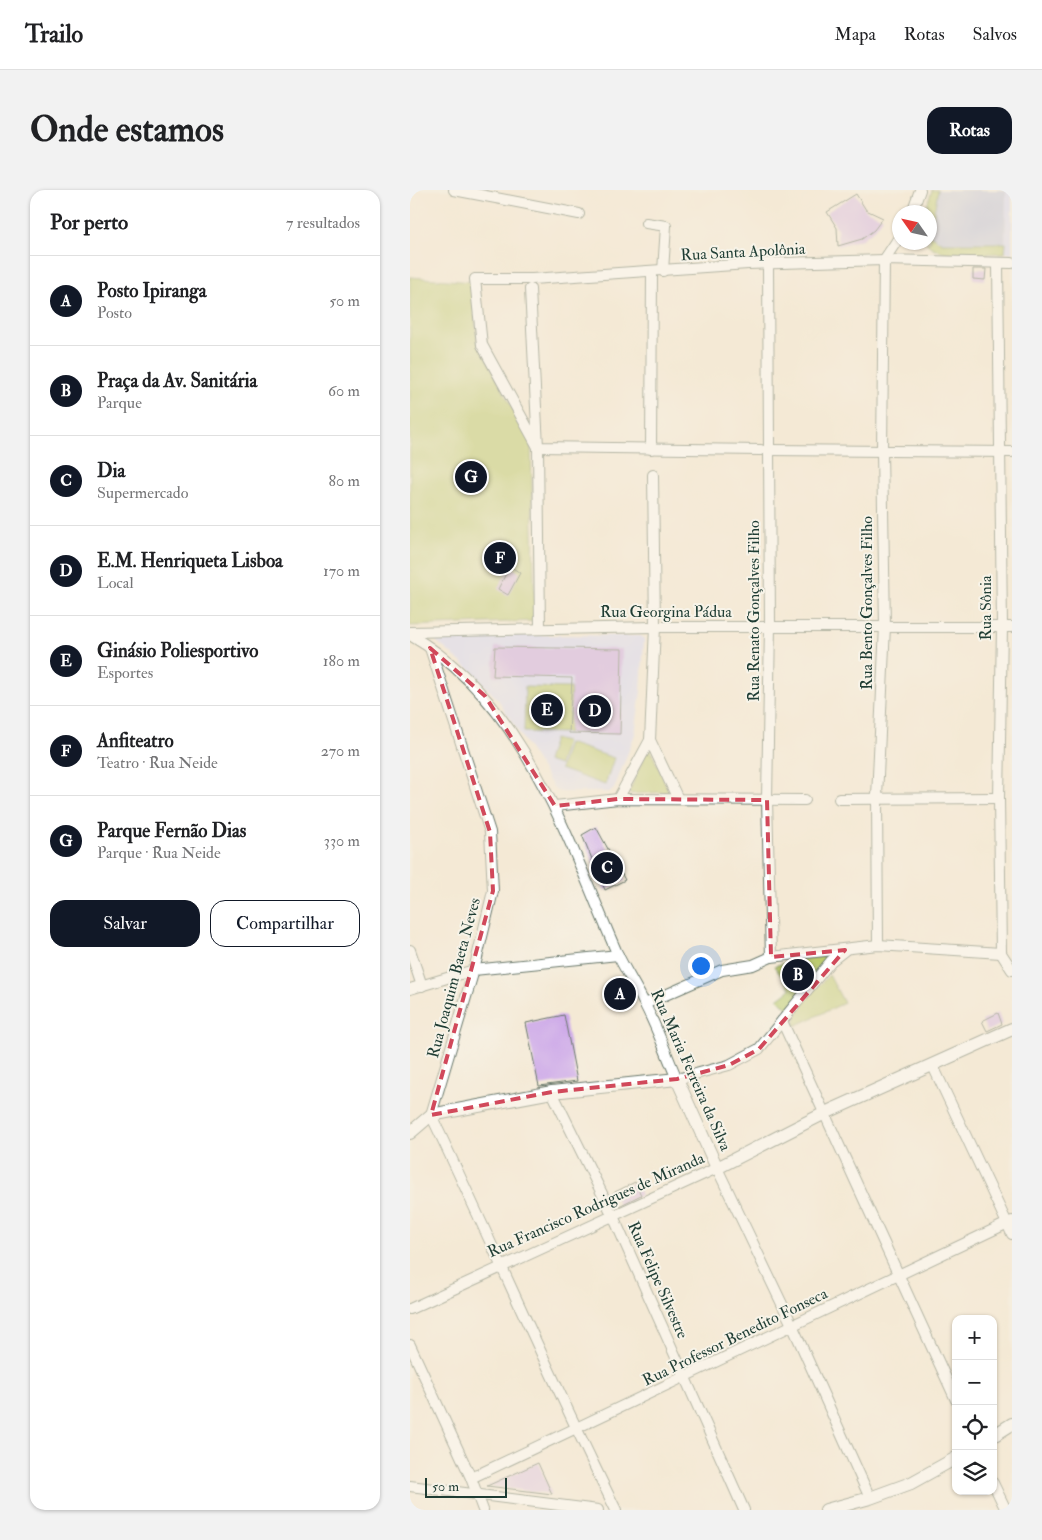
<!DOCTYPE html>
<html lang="pt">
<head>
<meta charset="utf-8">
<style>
	:root { --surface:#fff; --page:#f2f2f2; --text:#202124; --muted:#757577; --line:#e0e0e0; --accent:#111827 }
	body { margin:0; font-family:"IM FELL Double Pica",serif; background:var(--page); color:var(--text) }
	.controls { position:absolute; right:15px; bottom:15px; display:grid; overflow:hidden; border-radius:10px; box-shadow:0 1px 4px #0004 }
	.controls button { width:45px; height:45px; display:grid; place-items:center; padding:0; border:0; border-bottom:1px solid var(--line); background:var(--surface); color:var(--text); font:25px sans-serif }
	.compass { position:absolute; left:482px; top:15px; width:45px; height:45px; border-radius:50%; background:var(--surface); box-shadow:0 1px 4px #0004; rotate:304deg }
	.scale { position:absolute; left:15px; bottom:12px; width:82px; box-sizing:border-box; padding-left:5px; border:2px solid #1f3d34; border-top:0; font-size:14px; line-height:18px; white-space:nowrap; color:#1f3d34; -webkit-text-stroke:4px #f7f3e8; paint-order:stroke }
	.you { position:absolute; left:290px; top:775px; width:18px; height:18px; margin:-12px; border:4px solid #fff; border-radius:50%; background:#1a73e8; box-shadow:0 0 0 8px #1a73e833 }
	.badge { display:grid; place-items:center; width:32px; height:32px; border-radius:50%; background:var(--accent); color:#fff; font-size:16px; font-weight:700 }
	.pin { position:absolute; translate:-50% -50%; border:2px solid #fff; box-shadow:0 1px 5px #0006 }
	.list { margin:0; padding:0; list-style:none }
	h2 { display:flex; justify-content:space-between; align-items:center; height:65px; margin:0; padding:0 20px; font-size:21px }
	h2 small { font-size:16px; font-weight:400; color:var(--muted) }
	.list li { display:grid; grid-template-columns:32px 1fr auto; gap:15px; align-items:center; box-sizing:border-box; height:90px; padding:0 20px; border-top:1px solid var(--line) }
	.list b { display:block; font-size:19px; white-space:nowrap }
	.list p { margin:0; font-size:16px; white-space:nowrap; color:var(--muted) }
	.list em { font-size:16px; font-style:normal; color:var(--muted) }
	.actions { display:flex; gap:10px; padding:15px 20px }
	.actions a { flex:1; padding:11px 0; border:1px solid var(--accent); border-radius:15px; text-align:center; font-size:18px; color:var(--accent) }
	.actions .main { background:var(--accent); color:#fff }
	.icon { flex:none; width:28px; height:28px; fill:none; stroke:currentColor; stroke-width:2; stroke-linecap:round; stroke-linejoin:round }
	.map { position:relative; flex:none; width:602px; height:1320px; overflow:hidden; border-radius:15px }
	header { display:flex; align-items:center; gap:30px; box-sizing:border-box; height:70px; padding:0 25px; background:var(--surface); border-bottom:1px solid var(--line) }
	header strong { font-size:24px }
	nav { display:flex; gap:28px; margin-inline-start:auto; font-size:18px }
	.intro { display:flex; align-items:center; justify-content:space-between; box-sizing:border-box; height:120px; padding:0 30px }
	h1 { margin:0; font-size:35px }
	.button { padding:12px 22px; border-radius:15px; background:var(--accent); color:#fff; font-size:18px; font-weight:700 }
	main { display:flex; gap:30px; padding:0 30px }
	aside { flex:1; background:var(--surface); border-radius:15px; box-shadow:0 1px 4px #0004 }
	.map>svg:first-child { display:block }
	.built { fill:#d5d8f9 }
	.industrial { fill:#bdc3de }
	.green { fill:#bbcb6d; stroke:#6d8450 }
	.building { fill:#cda9e9 }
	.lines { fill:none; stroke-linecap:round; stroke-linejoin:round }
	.minor-casing { stroke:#6a796c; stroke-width:12 }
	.tertiary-casing { stroke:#6a796c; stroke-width:14 }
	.minor { stroke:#fff; stroke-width:10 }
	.tertiary { stroke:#fff; stroke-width:12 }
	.marked { fill:none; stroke:#d1495b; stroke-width:4; stroke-dasharray:10 6; stroke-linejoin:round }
	.labels { text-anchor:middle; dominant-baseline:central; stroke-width:4; stroke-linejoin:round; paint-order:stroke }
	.street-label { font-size:16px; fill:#1f3d34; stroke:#f7f3e8 }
</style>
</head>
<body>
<header>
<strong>Trailo</strong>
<nav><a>Mapa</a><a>Rotas</a><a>Salvos</a></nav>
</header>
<div class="intro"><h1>Onde estamos</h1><a class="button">Rotas</a></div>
<main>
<aside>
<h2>Por perto<small>7 resultados</small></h2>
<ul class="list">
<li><span class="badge">A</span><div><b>Posto Ipiranga</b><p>Posto</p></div><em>50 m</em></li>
<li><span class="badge">B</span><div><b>Praça da Av. Sanitária</b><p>Parque</p></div><em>60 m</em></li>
<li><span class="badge">C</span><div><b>Dia</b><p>Supermercado</p></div><em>80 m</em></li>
<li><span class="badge">D</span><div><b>E.M. Henriqueta Lisboa</b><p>Local</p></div><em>170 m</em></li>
<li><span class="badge">E</span><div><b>Ginásio Poliesportivo</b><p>Esportes</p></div><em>180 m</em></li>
<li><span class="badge">F</span><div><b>Anfiteatro</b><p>Teatro · Rua Neide</p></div><em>270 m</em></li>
<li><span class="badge">G</span><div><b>Parque Fernão Dias</b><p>Parque · Rua Neide</p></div><em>330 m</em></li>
</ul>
<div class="actions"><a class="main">Salvar</a><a>Compartilhar</a></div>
</aside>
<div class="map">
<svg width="602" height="1320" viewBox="0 0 602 1320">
	<rect width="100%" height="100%" fill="#f7f3e8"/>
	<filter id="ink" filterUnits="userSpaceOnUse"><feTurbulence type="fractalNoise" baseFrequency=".02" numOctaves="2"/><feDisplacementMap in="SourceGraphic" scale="10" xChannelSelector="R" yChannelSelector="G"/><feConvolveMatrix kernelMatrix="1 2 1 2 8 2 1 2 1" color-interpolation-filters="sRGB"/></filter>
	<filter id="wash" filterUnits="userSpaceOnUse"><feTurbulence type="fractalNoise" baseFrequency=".0096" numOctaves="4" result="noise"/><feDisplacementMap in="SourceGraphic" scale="20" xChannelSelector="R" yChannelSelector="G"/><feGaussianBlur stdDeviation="1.12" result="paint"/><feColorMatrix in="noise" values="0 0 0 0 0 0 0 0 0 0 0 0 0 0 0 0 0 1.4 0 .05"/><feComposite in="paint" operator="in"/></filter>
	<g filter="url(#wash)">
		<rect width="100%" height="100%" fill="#f4e9d5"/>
		<!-- built -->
		<g class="built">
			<path d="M596 0H602V63H595Z"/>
			<path d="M45 444 231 446 234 449 231 501 225 544 204 599 199 602H151L145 600 89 511 60 480 25 450 27 445Z"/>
		</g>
		<!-- industrial -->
		<path class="industrial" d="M522 0H596L595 63H542L527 61 521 57 516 53 520 52V22H515Z"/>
		<!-- green -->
		<g class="green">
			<path d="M522 0H528L520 45 532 53H596L595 63C572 63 534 70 516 53L520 52V22H515Z"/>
			<path d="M0 87 62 92 67 151 121 253 125 431 0 436Z"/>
			<path d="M115 497 161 498 159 543 114 542Z"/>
			<path d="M144 549 156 552 149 575 137 571Z"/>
			<path d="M158 553 204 568 195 595 150 579Z"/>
			<path d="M238 558H240L259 602 220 604 219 602Z"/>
			<path d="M418 766 419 770 378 819 368 809 381 799 364 776 395 768Z"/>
			<path d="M419 785 434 813 385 836C383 817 408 797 419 785Z"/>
		</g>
		<g id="blocks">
			<!-- building -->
			<g class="building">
				<path d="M446 4 456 20 473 28 464 40 452 49 428 56 427 38 417 22Z"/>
				<path d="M563 79H576L575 90 563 89Z"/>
				<path d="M86 361 99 371 93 378 85 373 83 369Z"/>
				<path d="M100 376 110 383 98 405 88 399Z"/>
				<path d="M85 457 212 459 210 544 159 543 162 488 83 486Z"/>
				<path d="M186 637 215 690 195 700 172 645Z"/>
				<path d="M588 823 592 834 577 841 572 831Z"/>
				<path d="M154 825 167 891 129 896 116 833Z"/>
				<path d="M225 992 231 1005 209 1016 203 1003Z"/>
				<path d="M128 1273 142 1304 77 1296Z"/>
			</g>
		</g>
	</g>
	<g filter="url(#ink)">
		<use href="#blocks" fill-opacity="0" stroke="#6a796c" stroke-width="1"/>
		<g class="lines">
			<defs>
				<g id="minor">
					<path d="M44 0 169 24"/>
					<path d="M502 22 510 0"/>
					<path d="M236 33 256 36 253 81"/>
					<path d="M588 73 592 437 589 608 591 763"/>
					<path d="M358 75 360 436 357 609 361 767"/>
					<path d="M120 99 128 257 130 438"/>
					<path d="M241 259 242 82"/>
					<path d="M351 260 128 257 72 155 65 89H122L338 74 474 70 602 73"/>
					<path d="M359 260 602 262"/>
					<path d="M0 442 245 437H602"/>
					<path d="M0 445C115 511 157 649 207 763 215 780 226 796 234 813 247 837 256 864 267 889L319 875 349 859 421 771 435 760"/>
					<path d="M20 458 80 642 83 701 64 780 21 925C84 1056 141 1190 206 1320"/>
					<path d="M240 550 268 609"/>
					<path d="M208 609 240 550 245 437 243 285"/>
					<path d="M429 609 589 608"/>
					<path d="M145 616 208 609 395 610"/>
					<path d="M468 755 467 607 475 436 472 261 474 70 490 46"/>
					<path d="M0 760 12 796"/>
					<path d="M591 763 602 780"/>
					<path d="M0 799 64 780 208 765"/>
					<path d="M235 814 312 780 343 775 361 767 468 755 591 763"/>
					<path d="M372 831 546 1210"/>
					<path d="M523 876 602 1044"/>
					<path d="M142 902 203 1026 334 1320"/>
					<path d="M0 1119 307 978 383 1137 460 1308"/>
					<path d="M0 1155 61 1288 73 1320"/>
					<path d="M61 1288 602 1031"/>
					<path d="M583 1293 596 1320"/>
					<path d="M0 1296 188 1320"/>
				</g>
				<g id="tertiary">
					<path d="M0 943 21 925 142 902 267 889 307 978 415 923 602 839"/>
					<path d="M583 1246 602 1234"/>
					<path d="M416 1320 460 1308 501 1293 546 1268"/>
				</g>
			</defs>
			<!-- minor casing -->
			<use href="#minor" class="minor-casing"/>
			<!-- tertiary casing -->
			<use href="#tertiary" class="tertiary-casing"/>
			<!-- minor -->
			<use href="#minor" class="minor"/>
			<!-- tertiary -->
			<use href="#tertiary" class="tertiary"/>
		</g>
	</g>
	<!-- marked area -->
	<path d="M0 0H602V1320H0ZM20 458 75 506 145 616 208 609 357 610 361 767 435 760 349 859 319 875 267 889 142 902 21 925 83 701 80 642Z" fill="#f4e9d5" fill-opacity=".55" fill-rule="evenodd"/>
	<path class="marked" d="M20 458 75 506 145 616 208 609 357 610 361 767 435 760 349 859 319 875 267 889 142 902 21 925 83 701 80 642Z"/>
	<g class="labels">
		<!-- street labels -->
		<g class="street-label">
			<text transform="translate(333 62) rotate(-3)">Rua Santa Apolônia</text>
			<text transform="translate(457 413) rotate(-90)">Rua Bento Gonçalves Filho</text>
			<text transform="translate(576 418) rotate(-90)">Rua Sônia</text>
			<text transform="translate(344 421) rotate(-90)">Rua Renato Gonçalves Filho</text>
			<text x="256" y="422">Rua Georgina Pádua</text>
			<text transform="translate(44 788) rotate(-75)">Rua Joaquim Baeta Neves</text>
			<text transform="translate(281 880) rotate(66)">Rua Maria Ferreira da Silva</text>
			<text transform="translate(186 1015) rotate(-24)">Rua Francisco Rodrigues de Miranda</text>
			<text transform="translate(248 1090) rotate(66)">Rua Felipe Silvestre</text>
			<text transform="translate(325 1147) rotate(-26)">Rua Professor Benedito Fonseca</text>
		</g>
	</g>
</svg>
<div class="controls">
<button>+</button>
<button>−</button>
<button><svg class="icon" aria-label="locate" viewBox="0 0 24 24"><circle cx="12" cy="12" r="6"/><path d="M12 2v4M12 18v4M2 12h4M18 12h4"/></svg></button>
<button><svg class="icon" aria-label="layers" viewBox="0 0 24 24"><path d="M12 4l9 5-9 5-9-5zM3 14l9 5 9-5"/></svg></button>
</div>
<svg class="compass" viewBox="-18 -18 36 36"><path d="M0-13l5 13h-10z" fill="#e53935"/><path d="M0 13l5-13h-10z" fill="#757577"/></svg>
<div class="scale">50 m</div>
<div class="you"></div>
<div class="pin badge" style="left:210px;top:804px">A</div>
<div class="pin badge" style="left:388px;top:785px">B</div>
<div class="pin badge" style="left:197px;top:678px">C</div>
<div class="pin badge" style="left:185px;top:521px">D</div>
<div class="pin badge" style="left:137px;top:520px">E</div>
<div class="pin badge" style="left:90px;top:368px">F</div>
<div class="pin badge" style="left:61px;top:287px">G</div>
</div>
</main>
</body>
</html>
